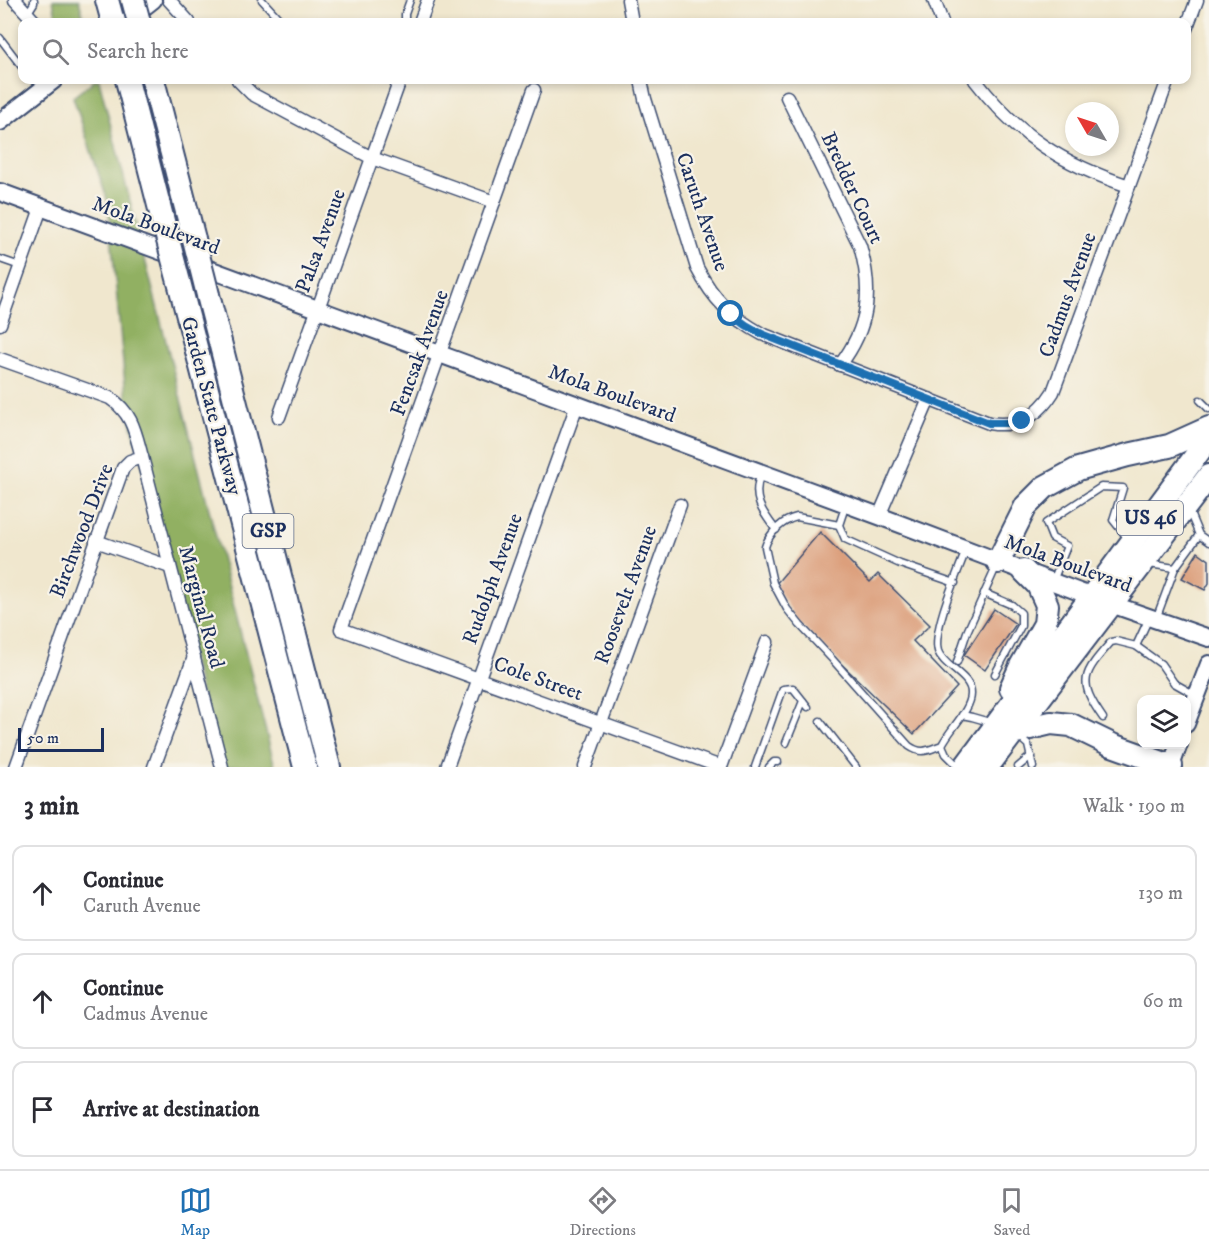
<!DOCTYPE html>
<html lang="en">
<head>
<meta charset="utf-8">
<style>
	:root { --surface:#fff; --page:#f7f7f7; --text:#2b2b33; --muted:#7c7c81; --line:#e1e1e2; --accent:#1f6fb2 }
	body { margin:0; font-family:"IM FELL DW Pica",serif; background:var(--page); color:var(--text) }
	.controls { position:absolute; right:18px; bottom:18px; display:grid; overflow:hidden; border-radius:12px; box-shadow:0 3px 9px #0003 }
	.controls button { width:54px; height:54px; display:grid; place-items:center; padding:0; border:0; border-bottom:2px solid var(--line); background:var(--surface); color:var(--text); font:30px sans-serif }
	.compass { position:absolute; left:1065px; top:102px; width:54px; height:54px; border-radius:50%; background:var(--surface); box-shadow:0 3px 9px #0003; rotate:309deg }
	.scale { position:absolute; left:18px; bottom:15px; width:86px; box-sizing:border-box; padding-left:6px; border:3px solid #1b2f5e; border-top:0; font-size:16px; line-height:21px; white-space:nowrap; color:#1b2f5e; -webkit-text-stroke:4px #f7f3e8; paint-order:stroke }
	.stop { position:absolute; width:18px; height:18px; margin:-14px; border:4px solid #1f6fb2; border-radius:50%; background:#fff }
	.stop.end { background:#1f6fb2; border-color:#fff; box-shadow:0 2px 6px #0008 }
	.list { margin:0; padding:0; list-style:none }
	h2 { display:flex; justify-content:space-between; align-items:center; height:78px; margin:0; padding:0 24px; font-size:26px }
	h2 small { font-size:20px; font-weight:400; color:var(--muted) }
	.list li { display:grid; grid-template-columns:39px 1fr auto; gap:18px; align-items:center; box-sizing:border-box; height:96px; margin:0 12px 12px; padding:0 12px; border:2px solid var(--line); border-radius:12px }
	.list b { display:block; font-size:22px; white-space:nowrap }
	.list p { margin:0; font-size:20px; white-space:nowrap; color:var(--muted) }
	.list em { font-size:20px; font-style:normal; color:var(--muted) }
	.icon { flex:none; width:33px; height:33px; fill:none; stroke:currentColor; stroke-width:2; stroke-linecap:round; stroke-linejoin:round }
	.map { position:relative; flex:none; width:1209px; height:767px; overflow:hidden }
	.search { position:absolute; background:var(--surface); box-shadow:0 3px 9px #0003; left:18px; right:18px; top:18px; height:66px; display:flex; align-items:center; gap:15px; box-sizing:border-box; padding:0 21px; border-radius:12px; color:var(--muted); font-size:22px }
	.sheet { height:402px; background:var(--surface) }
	nav { display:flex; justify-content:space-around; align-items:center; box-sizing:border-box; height:84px; border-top:2px solid var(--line); background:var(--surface); font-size:16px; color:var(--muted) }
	nav a { display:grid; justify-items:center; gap:3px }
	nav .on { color:var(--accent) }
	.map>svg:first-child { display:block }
	.forest { fill:#91b062; stroke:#567060; stroke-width:1.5 }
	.building { fill:#dc9f7c }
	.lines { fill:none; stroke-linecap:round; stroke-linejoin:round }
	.lane-casing { stroke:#3b4b6f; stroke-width:9 }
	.street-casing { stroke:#3b4b6f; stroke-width:15 }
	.secondary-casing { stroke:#3b4b6f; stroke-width:20 }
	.highway-casing { stroke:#3b4b6f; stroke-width:26 }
	.lane { stroke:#fff; stroke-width:6 }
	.street { stroke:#fff; stroke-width:12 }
	.secondary { stroke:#fff; stroke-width:16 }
	.highway { stroke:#fff; stroke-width:22 }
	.highway-bridge-casing { stroke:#3b4b6f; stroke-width:26; stroke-linecap:butt }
	.highway-bridge { stroke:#fff; stroke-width:22 }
	.route { stroke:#1f6fb2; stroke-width:8 }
	.labels { text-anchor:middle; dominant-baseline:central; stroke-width:4.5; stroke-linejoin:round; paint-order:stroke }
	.shield { fill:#f7f3e8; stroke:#5d6a87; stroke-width:1.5 }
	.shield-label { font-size:20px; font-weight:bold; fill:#1b2f5e }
	.street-label { font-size:21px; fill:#1b2f5e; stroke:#f7f3e8 }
</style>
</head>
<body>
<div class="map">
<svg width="1209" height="767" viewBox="0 0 1209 767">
	<rect width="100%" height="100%" fill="#f7f3e8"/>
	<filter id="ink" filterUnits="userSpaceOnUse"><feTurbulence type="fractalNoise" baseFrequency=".0167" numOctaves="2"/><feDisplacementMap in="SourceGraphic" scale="12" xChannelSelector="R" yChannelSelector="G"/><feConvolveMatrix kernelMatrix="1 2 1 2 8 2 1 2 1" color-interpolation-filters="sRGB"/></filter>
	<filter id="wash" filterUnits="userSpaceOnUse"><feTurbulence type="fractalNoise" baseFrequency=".008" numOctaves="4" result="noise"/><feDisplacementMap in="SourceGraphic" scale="24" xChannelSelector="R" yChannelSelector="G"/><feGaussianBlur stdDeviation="1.35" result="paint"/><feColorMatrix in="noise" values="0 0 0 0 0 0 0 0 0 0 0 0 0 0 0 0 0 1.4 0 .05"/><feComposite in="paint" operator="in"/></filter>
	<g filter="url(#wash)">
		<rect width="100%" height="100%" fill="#f0e7ce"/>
		<!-- forest -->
		<g class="forest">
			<path d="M53 0H79L84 21 83 22H57Z"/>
			<path d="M95 80H99L275 767H220L127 406 108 202 73 97Z"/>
		</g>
		<g id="blocks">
			<!-- building -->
			<g class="building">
				<path d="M820 532 870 582 878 574 930 625 913 641 957 687 914 734 797 621 775 585Z"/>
				<path d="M1198 552 1209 560V583L1205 590 1182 578Z"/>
				<path d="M994 609 1016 624 985 670 964 655Z"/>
			</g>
		</g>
	</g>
	<g filter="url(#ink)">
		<use href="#blocks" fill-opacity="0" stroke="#3b4b6f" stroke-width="1.5"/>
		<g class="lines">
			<defs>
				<g id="lane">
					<path d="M262 0 282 22"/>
					<path d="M27 14 34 3V0"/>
					<path d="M406 22 405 21V14L410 0"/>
					<path d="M0 38 22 67"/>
					<path d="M0 259 20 266"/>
					<path d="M1200 400 1209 409"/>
					<path d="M761 474C751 497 762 512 776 530"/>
					<path d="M846 504 839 525 845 539 900 564 955 583"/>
					<path d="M1189 511 1199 535"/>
					<path d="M839 525 797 517C783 520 769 533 765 547L773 583 787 609 800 625 832 659 909 746C922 755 928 750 942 745 949 730 971 710 971 694 972 676 943 667 938 651 932 630 958 572 966 550"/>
					<path d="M1149 564 1175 568"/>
					<path d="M1053 581 1067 546 1052 538 1046 523 1101 487 1123 488 1113 520 1129 540"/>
					<path d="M984 593 1012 605 1021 613V626L995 674"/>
					<path d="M1156 619 1175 568 1199 535 1209 542"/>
					<path d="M1136 646 1161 664 1174 683 1197 696"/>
					<path d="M957 662 967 632 997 565"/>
					<path d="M962 715 972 717 993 723"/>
					<path d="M1103 718C1077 681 1083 674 1111 642L1116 641 1136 646 1149 618"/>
					<path d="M820 721 856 767"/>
					<path d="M1018 736 1028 745 1033 767"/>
					<path d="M786 743 803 701"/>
					<path d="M942 745 946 754 959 767"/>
					<path d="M755 767 783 689 793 688 808 707"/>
					<path d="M769 767 774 762H778"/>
					<path d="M1018 767 1031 756"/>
				</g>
				<g id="street">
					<path d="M15 0 35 22"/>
					<path d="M169 0 189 22"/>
					<path d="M628 0 632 22"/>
					<path d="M934 0 942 22"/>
					<path d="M420 22 428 0"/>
					<path d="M1186 29 1197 0"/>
					<path d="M238 80 252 94 372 158 494 202"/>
					<path d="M641 80 645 99 697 268C713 299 731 317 762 334L989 423C1018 428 1038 416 1053 392L1168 80"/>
					<path d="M975 80C1018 136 1062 164 1129 186"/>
					<path d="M534 90 341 629 721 767 767 642"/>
					<path d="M787 97 860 246C873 291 869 327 840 365"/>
					<path d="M0 324 41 208"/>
					<path d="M0 359 110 398C133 414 135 432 142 457L130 461 123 468 16 767"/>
					<path d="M279 417 400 80"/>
					<path d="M142 457 222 767"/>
					<path d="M879 516 929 399"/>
					<path d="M96 541 170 567"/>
					<path d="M154 767 194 657"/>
					<path d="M447 767 577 405"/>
					<path d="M585 767 680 505"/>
				</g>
				<g id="secondary">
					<path d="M125 22 153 0"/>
					<path d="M0 122 54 80"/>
					<path d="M0 192 879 516 1111 604 1209 638"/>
					<path d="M1186 724 1209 664"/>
					<path d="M1171 766 1179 744"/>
				</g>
				<g id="highway">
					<path d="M107 0 113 22"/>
					<path d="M127 80 165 229"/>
					<path d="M153 80 194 239"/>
					<path d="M179 282 305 767"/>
					<path d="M208 295 329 767"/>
					<path d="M998 562 1026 506 1045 487 1078 469 1128 455 1169 446 1209 428"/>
					<path d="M1011 688 1021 666 1045 624 1047 605 1038 585 1024 571"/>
					<path d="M1013 732 1051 723 1071 725 1112 745 1171 766"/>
					<path d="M965 767 1209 438"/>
					<path d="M987 767 1209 476"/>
				</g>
			</defs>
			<!-- lane casing -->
			<use href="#lane" class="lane-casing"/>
			<!-- street casing -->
			<use href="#street" class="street-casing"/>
			<!-- secondary casing -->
			<use href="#secondary" class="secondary-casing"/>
			<!-- highway casing -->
			<use href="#highway" class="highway-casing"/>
			<!-- lane -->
			<use href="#lane" class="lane"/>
			<!-- street -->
			<use href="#street" class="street"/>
			<!-- secondary -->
			<use href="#secondary" class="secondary"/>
			<!-- highway -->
			<use href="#highway" class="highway"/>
			<defs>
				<g id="highway-bridge">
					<path d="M133 0 139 22"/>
					<path d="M165 229 179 282"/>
					<path d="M194 239 208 295"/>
				</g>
			</defs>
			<!-- highway-bridge casing -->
			<use href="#highway-bridge" class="highway-bridge-casing"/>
			<!-- highway-bridge -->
			<use href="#highway-bridge" class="highway-bridge"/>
		</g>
	</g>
	<g class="lines" filter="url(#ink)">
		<!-- route -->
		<path class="route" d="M731 314 746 325 762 334 989 423H1010L1022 421"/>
	</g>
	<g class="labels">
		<!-- shield labels -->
		<g class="shield">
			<rect x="1117" y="501" width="66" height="34" rx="4.5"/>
			<rect x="242.5" y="514" width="51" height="34" rx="4.5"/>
		</g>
		<g class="shield-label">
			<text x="1150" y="518">US 46</text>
			<text x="268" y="531">GSP</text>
		</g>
		<!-- street labels -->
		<g class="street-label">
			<text transform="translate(852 188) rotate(65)">Bredder Court</text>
			<text transform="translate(702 212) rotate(71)">Caruth Avenue</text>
			<text transform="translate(156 226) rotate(20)">Mola Boulevard</text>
			<text transform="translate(321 241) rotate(-70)">Palsa Avenue</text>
			<text transform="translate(1068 295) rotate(-70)">Cadmus Avenue</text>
			<text transform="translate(420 353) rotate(-70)">Fencsak Avenue</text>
			<text transform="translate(612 394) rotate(20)">Mola Boulevard</text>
			<text transform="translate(211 406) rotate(75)">Garden State Parkway</text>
			<text transform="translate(82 531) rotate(-69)">Birchwood Drive</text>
			<text transform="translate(1068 564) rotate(20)">Mola Boulevard</text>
			<text transform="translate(493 579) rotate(-70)">Rudolph Avenue</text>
			<text transform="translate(626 595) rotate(-70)">Roosevelt Avenue</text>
			<text transform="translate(201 607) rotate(75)">Marginal Road</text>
			<text transform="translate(538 679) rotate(20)">Cole Street</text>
		</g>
	</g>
</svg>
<div class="controls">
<button><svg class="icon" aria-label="layers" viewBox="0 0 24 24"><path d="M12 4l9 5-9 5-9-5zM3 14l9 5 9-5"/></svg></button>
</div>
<svg class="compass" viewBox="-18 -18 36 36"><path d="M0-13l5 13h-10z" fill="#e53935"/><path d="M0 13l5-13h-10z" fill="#7c7c81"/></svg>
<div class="scale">50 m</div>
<div class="stop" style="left:731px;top:314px"></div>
<div class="stop end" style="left:1022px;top:421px"></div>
<div class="search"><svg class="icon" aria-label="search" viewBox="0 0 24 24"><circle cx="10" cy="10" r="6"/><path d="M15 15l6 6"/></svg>Search here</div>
</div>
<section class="sheet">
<h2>3 min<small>Walk · 190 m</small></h2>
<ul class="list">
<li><svg class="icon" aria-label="ahead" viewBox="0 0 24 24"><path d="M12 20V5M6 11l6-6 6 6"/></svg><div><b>Continue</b><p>Caruth Avenue</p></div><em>130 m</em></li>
<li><svg class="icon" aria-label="ahead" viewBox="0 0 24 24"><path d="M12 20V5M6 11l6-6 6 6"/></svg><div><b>Continue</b><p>Cadmus Avenue</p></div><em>60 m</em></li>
<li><svg class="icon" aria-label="arrive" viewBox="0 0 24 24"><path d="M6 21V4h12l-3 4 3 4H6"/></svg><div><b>Arrive at destination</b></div></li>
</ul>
</section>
<nav>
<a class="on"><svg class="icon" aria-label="map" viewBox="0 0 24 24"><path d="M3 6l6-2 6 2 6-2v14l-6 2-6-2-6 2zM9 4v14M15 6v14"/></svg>Map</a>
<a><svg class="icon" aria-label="directions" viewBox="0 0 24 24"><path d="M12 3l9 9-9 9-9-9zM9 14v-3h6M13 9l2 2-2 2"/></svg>Directions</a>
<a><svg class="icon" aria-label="saved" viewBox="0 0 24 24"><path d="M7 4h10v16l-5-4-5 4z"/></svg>Saved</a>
</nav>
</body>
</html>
